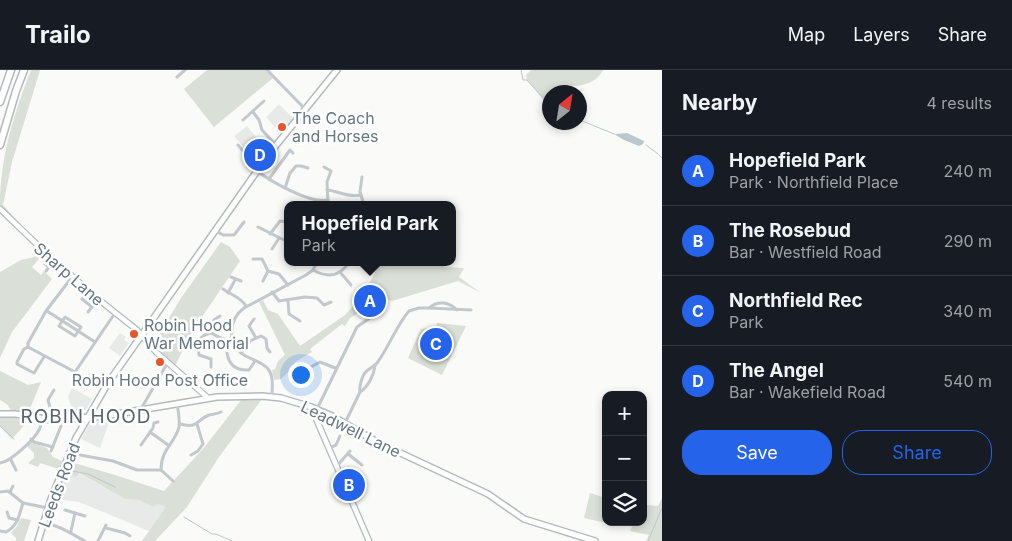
<!DOCTYPE html>
<html lang="en">
<head>
<meta charset="utf-8">
<style>
	:root { --surface:#171b24; --page:#20242c; --text:#f1f3f6; --muted:#9ea1a6; --line:#363941; --accent:#2563eb }
	body { margin:0; font-family:Inter,sans-serif; background:var(--page); color:var(--text) }
	.controls { position:absolute; right:15px; bottom:15px; display:grid; overflow:hidden; border-radius:10px; box-shadow:0 2px 8px #0003 }
	.controls button { width:45px; height:45px; display:grid; place-items:center; padding:0; border:0; border-bottom:1px solid var(--line); background:var(--surface); color:var(--text); font:25px sans-serif }
	.compass { position:absolute; left:542px; top:15px; width:45px; height:45px; border-radius:50%; background:var(--surface); box-shadow:0 2px 8px #0003; rotate:30deg }
	.you { position:absolute; left:300px; top:304px; width:18px; height:18px; margin:-12px; border:4px solid #fff; border-radius:50%; background:#1a73e8; box-shadow:0 0 0 8px #1a73e833 }
	.badge { display:grid; place-items:center; width:32px; height:32px; border-radius:50%; background:var(--accent); color:#fff; font-size:16px; font-weight:700 }
	.pin { position:absolute; translate:-50% -50%; border:2px solid #fff; box-shadow:0 1px 5px #0006 }
	.popup { position:absolute; left:284px; top:131px; width:172px; height:65px; box-sizing:border-box; display:grid; place-content:center; border-radius:10px; background:var(--surface); filter:drop-shadow(0 1px 4px #0005); font-size:16px; white-space:nowrap; color:var(--muted) }
	.popup b { font-size:19px; color:var(--text) }
	.popup::after { content:''; position:absolute; left:50%; top:100%; margin-left:-10px; border:10px solid transparent; border-top-color:var(--surface) }
	.list { margin:0; padding:0; list-style:none }
	h2 { display:flex; justify-content:space-between; align-items:center; height:65px; margin:0; padding:0 20px; font-size:21px }
	h2 small { font-size:16px; font-weight:400; color:var(--muted) }
	.list li { display:grid; grid-template-columns:32px 1fr auto; gap:15px; align-items:center; box-sizing:border-box; height:70px; padding:0 20px; border-top:1px solid var(--line) }
	.list b { display:block; font-size:19px; white-space:nowrap }
	.list p { margin:0; font-size:16px; white-space:nowrap; color:var(--muted) }
	.list em { font-size:16px; font-style:normal; color:var(--muted) }
	.actions { display:flex; gap:10px; padding:15px 20px }
	.actions a { flex:1; padding:11px 0; border:1px solid var(--accent); border-radius:20px; text-align:center; font-size:18px; color:var(--accent) }
	.actions .main { background:var(--accent); color:#fff }
	.icon { flex:none; width:28px; height:28px; fill:none; stroke:currentColor; stroke-width:2; stroke-linecap:round; stroke-linejoin:round }
	.map { position:relative; flex:none; width:662px; height:471px; overflow:hidden }
	header { display:flex; align-items:center; gap:30px; box-sizing:border-box; height:70px; padding:0 25px; background:var(--surface); border-bottom:1px solid var(--line) }
	header strong { font-size:24px }
	nav { display:flex; gap:28px; margin-inline-start:auto; font-size:18px }
	main { display:flex }
	aside { flex:1; background:var(--surface) }
	.map>svg:first-child { display:block }
	.built { fill:#e8e9e9 }
	.green { fill:#dadfd7 }
	.water { fill:#bbc7cb }
	.lines { fill:none; stroke-linecap:round; stroke-linejoin:round }
	.stream { stroke:#bbc7cb; stroke-width:1 }
	.secondary-casing { stroke:#b3babf; stroke-width:7 }
	.primary-casing { stroke:#b5babe; stroke-width:8 }
	.highway-casing { stroke:#b4b9bd; stroke-width:9 }
	.street { stroke:#c3c8cc; stroke-width:3 }
	.secondary { stroke:#fff; stroke-width:4.5 }
	.primary { stroke:#fff; stroke-width:5 }
	.highway { stroke:#fff; stroke-width:6 }
	.poi-dot { fill:#e4572e; stroke:#fff; stroke-width:2 }
	.labels { text-anchor:middle; dominant-baseline:central; stroke-width:5; stroke-linejoin:round; paint-order:stroke }
	.poi-label { font-size:16px; fill:#657683; stroke:#fff; text-anchor:start }
	.street-label { font-size:16px; fill:#657683; stroke:#fff }
	.quarter-label { font-size:19px; letter-spacing:1px; fill:#57646e; stroke:#fff }
</style>
</head>
<body>
<header>
<strong>Trailo</strong>
<nav><a>Map</a><a>Layers</a><a>Share</a></nav>
</header>
<main>
<div class="map">
<svg width="662" height="471" viewBox="0 0 662 471">
	<rect width="100%" height="100%" fill="#fafaf8"/>
	<!-- built -->
	<g class="built">
		<path d="M279 34 294 49 281 64 266 47Z"/>
		<path d="M247 56 268 82 258 95 234 66Z"/>
		<path d="M120 263 126 267 124 270 129 273 120 286 109 278Z"/>
		<path d="M72 318 92 329 88 337 81 344 74 345 68 326Z"/>
		<path d="M111 347 100 378 81 369 92 350Z"/>
		<path d="M66 403 76 407 78 403 125 429 139 430 153 437 158 434 167 437 149 461 79 432 55 429Z"/>
	</g>
	<!-- green -->
	<g class="green">
		<path d="M31 0H40L12 92 3 135 25 159 95 223H94L16 152 0 135C0 88 14 43 31 0Z"/>
		<path d="M207 0H266L273 8 214 57 184 19Z"/>
		<path d="M531 0H603C594 18 573 16 555 17L544 30 527 10 526 5Z"/>
		<path d="M221 172 230 177 240 191 193 260 175 296 153 275 181 228Z"/>
		<path d="M38 181 43 184 32 197 41 205 44 201 52 209 12 262 0 288V202L21 190 34 187Z"/>
		<path d="M371 192H432L446 197 464 198 459 207 481 223 458 211 392 231 387 229 383 230 381 240 373 234 350 248 345 256 342 254 310 279 312 282 295 292 293 295 295 299 287 303 281 309 274 310 272 300 275 299 278 291 285 285 259 232 263 230 268 240 278 244 300 276 345 245 366 221 377 198Z"/>
		<path d="M437 253 466 256 442 305 408 288 421 259 436 257Z"/>
		<path d="M0 301 28 315 41 312 29 341 49 345 46 346 11 341 8 335 0 330Z"/>
		<path d="M242 329H262L219 387 187 437 155 471H142L166 437 158 434 153 437 139 430 125 429 79 403 76 407 66 403 80 372 74 393 115 405 164 421 203 379Z"/>
		<path d="M0 346 29 350 12 369 0 356Z"/>
		<path d="M31 372 47 378 53 387 62 391 59 399 40 393 38 397 28 393 34 388V383L27 376Z"/>
		<path d="M590 423 606 428V453L584 448Z"/>
		<path d="M662 428V471H646L649 465 630 461 634 452H643V436L646 435 658 436Z"/>
		<path d="M21 448 31 450 24 471H16V468L11 463 17 456Z"/>
	</g>
	<!-- water -->
	<path class="water" d="M627 63 644 71 643 74 639 76 624 70 614 64Z"/>
	<g class="lines">
		<!-- stream -->
		<g class="stream">
			<path d="M521 0 523 10H527L550 36"/>
			<path d="M580 50 614 64"/>
			<path d="M646 75C652 80 657 82 662 88"/>
			<path d="M0 356 14 369"/>
			<path d="M67 400 88 404 115 417"/>
			<path d="M184 447 212 464H216L232 471"/>
			<path d="M648 471 662 438"/>
		</g>
		<defs>
			<g id="secondary">
				<path d="M0 139 47 184 98 229 137 260 156 282 208 328"/>
				<path d="M315 339 314 344 369 471"/>
			</g>
			<g id="primary">
				<path d="M0 344H16L51 350 67 349 105 346 217 327 262 326 281 328 311 337 332 346 377 372 488 424 524 449 595 471"/>
				<path d="M38 471 51 429 76 368 108 313 269 84 337 0"/>
			</g>
			<g id="highway">
				<path d="M0 32 11 0"/>
				<path d="M0 75 16 21 24 0"/>
			</g>
		</defs>
		<!-- secondary casing -->
		<use href="#secondary" class="secondary-casing"/>
		<!-- primary casing -->
		<use href="#primary" class="primary-casing"/>
		<!-- highway casing -->
		<use href="#highway" class="highway-casing"/>
		<!-- street -->
		<g class="street">
			<path d="M267 0 305 39"/>
			<path d="M177 7 185 0"/>
			<path d="M253 42 259 50 262 60 276 75"/>
			<path d="M243 50 264 31"/>
			<path d="M238 75 258 99"/>
			<path d="M324 97 331 101 327 112 328 135"/>
			<path d="M257 101C272 112 310 134 328 130"/>
			<path d="M362 107 360 122 364 135"/>
			<path d="M269 109 290 80 293 83"/>
			<path d="M285 118 290 103 296 96H301L308 98"/>
			<path d="M327 120C338 121 349 128 360 125"/>
			<path d="M258 157 288 172"/>
			<path d="M215 160 223 165H234L244 152"/>
			<path d="M270 164 280 151 288 152"/>
			<path d="M272 179 279 168"/>
			<path d="M253 189H262L268 201 279 204 288 215"/>
			<path d="M45 194 49 197"/>
			<path d="M313 200C327 208 340 207 349 192"/>
			<path d="M46 201 54 191"/>
			<path d="M340 202 351 215"/>
			<path d="M231 207 241 211"/>
			<path d="M263 211 268 201"/>
			<path d="M223 219C231 225 241 227 246 236"/>
			<path d="M272 222 279 231 305 227 317 228 324 235 331 232"/>
			<path d="M228 223 235 210"/>
			<path d="M85 226 82 229 92 237"/>
			<path d="M288 231 289 244 300 251"/>
			<path d="M429 238 471 240"/>
			<path d="M47 241 95 272"/>
			<path d="M88 242 98 229"/>
			<path d="M65 247 81 257 75 266 59 256Z"/>
			<path d="M254 249 249 256 256 268"/>
			<path d="M211 263 214 250 220 246"/>
			<path d="M28 277 75 302 115 243"/>
			<path d="M28 277V273L46 241 72 207"/>
			<path d="M28 277 24 279 17 292V294L34 303 44 287"/>
			<path d="M227 283C229 295 236 301 249 300L255 291"/>
			<path d="M241 283 250 271 261 266 266 269 267 278 270 282"/>
			<path d="M211 297V289L199 285C197 273 199 265 211 263 218 266 223 272 232 268"/>
			<path d="M307 299 320 292 335 298"/>
			<path d="M360 322C368 317 374 305 375 296"/>
			<path d="M272 326C272 318 274 306 268 299 263 292 252 290 244 285 227 274 228 250 244 238L306 205 313 200 317 192"/>
			<path d="M141 339 168 292"/>
			<path d="M317 339 357 257 374 245 377 241"/>
			<path d="M51 350 52 344 48 330 54 320"/>
			<path d="M345 353 360 322C359 317 361 311 363 306 366 299 373 298 377 293 389 277 396 256 409 241L419 238H429C438 230 449 232 457 240"/>
			<path d="M180 354C199 359 196 350 209 345 213 344 217 344 221 342"/>
			<path d="M150 362 168 375"/>
			<path d="M31 369 34 372 53 377"/>
			<path d="M141 375 153 358 154 353 158 352"/>
			<path d="M329 378 336 375 340 366"/>
			<path d="M51 381 61 356"/>
			<path d="M348 384 362 395"/>
			<path d="M80 385 113 391 137 400H161"/>
			<path d="M191 385 198 381 203 374 197 354"/>
			<path d="M11 390 16 400"/>
			<path d="M0 393C10 392 34 370 39 360 41 357 41 352 42 348"/>
			<path d="M336 397 350 381"/>
			<path d="M173 411 161 400C161 378 175 374 179 357 180 349 178 340 177 333"/>
			<path d="M0 422 8 421 23 433 48 438"/>
			<path d="M10 422 13 416"/>
			<path d="M65 440 85 446"/>
			<path d="M7 442 9 448 18 450"/>
			<path d="M49 454C65 458 71 464 85 471"/>
			<path d="M106 458 125 463 130 466"/>
			<path d="M0 461 6 462C18 456 19 445 23 433"/>
			<path d="M71 461 75 443"/>
			<path d="M98 471 106 455"/>
		</g>
		<!-- secondary -->
		<use href="#secondary" class="secondary"/>
		<!-- primary -->
		<use href="#primary" class="primary"/>
		<!-- highway -->
		<use href="#highway" class="highway"/>
	</g>
	<!-- markers -->
	<g class="poi-dot">
		<circle cx="282" cy="57" r="5"/>
		<circle cx="134" cy="264" r="5"/>
		<circle cx="160" cy="292" r="5"/>
	</g>
	<g class="labels">
		<!-- poi labels -->
		<g class="poi-label">
			<text x="292" y="48">The Coach<tspan x="292" dy="18">and Horses</tspan></text>
			<text x="144" y="255">Robin Hood<tspan x="144" dy="18">War Memorial</tspan></text>
			<text x="160" y="310" text-anchor="middle">Robin Hood Post Office</text>
		</g>
		<!-- street labels -->
		<g class="street-label">
			<text transform="translate(69 204) rotate(41)">Sharp Lane</text>
			<text transform="translate(351 359) rotate(26)">Leadwell Lane</text>
			<text transform="translate(59 415) rotate(-69)">Leeds Road</text>
		</g>
		<!-- quarter labels -->
		<g class="quarter-label">
			<text x="86" y="346">ROBIN HOOD</text>
		</g>
	</g>
</svg>
<div class="controls">
<button>+</button>
<button>−</button>
<button><svg class="icon" aria-label="layers" viewBox="0 0 24 24"><path d="M12 4l9 5-9 5-9-5zM3 14l9 5 9-5"/></svg></button>
</div>
<svg class="compass" viewBox="-18 -18 36 36"><path d="M0-13l5 13h-10z" fill="#e53935"/><path d="M0 13l5-13h-10z" fill="#9ea1a6"/></svg>
<div class="you"></div>
<div class="pin badge" style="left:370px;top:231px">A</div>
<div class="popup"><b>Hopefield Park</b>Park</div>
<div class="pin badge" style="left:349px;top:415px">B</div>
<div class="pin badge" style="left:436px;top:274px">C</div>
<div class="pin badge" style="left:260px;top:85px">D</div>
</div>
<aside>
<h2>Nearby<small>4 results</small></h2>
<ul class="list">
<li><span class="badge">A</span><div><b>Hopefield Park</b><p>Park · Northfield Place</p></div><em>240 m</em></li>
<li><span class="badge">B</span><div><b>The Rosebud</b><p>Bar · Westfield Road</p></div><em>290 m</em></li>
<li><span class="badge">C</span><div><b>Northfield Rec</b><p>Park</p></div><em>340 m</em></li>
<li><span class="badge">D</span><div><b>The Angel</b><p>Bar · Wakefield Road</p></div><em>540 m</em></li>
</ul>
<div class="actions"><a class="main">Save</a><a>Share</a></div>
</aside>
</main>
</body>
</html>
